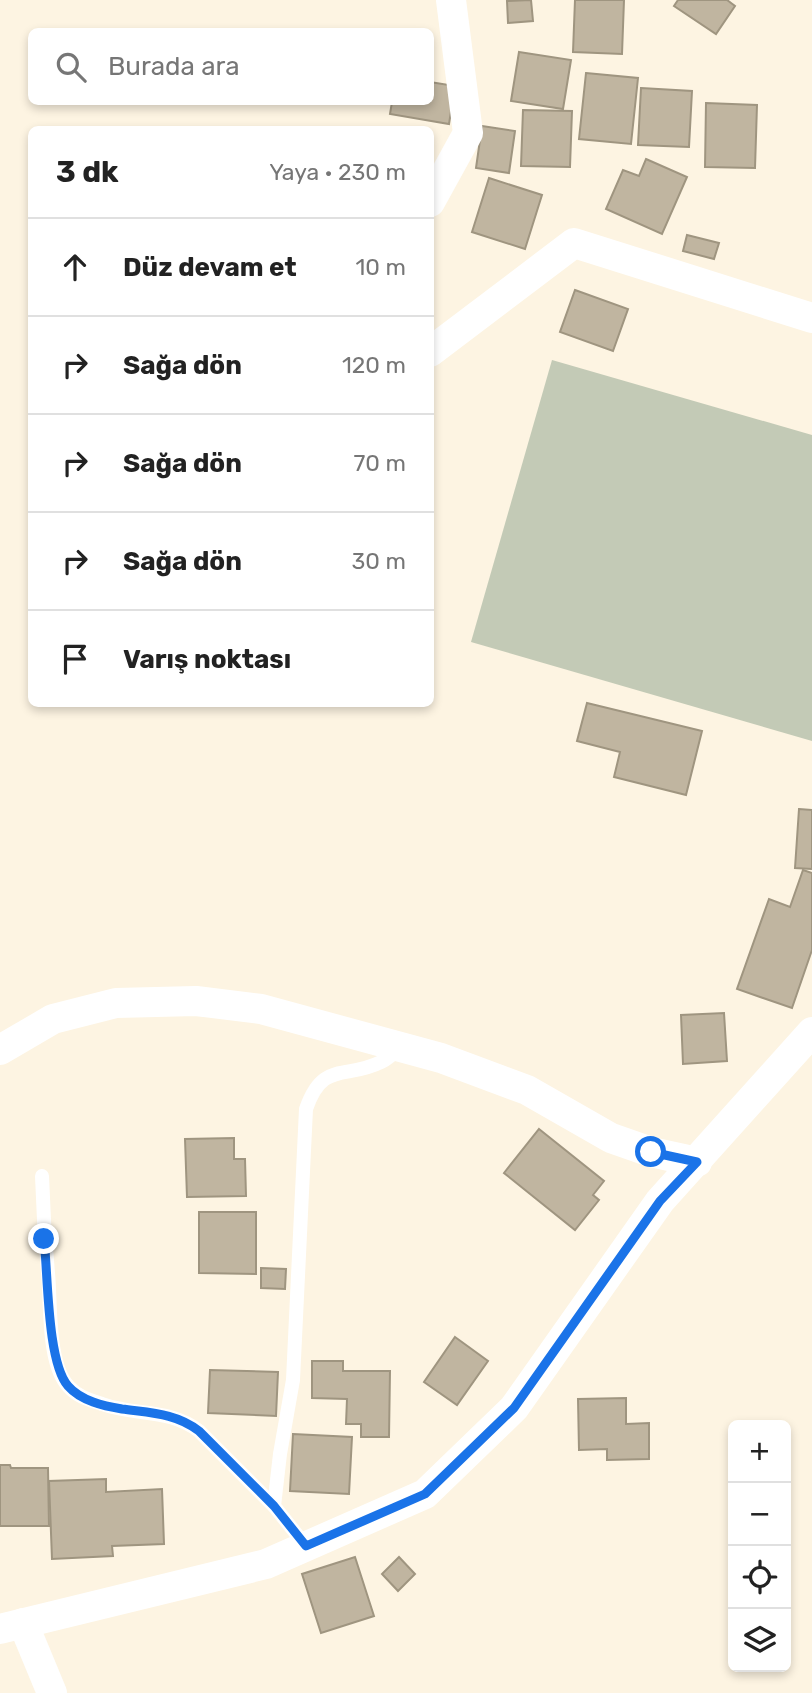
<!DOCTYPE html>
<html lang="tr">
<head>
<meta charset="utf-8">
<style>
	:root { --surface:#fff; --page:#f2f2f2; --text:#222; --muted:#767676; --line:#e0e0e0 }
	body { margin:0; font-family:Rubik,sans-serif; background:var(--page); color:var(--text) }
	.controls { position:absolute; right:21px; bottom:21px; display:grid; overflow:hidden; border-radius:10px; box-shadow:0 4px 10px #0003 }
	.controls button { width:63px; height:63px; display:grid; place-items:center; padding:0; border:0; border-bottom:2px solid var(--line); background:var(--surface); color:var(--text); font:35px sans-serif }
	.stop { position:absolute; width:21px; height:21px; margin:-16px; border:5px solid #1a73e8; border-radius:50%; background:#fff }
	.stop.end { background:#1a73e8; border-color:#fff; box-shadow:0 2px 7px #0008 }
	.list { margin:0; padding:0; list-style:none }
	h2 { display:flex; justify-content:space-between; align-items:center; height:91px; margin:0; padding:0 28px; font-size:30px }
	h2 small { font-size:23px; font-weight:400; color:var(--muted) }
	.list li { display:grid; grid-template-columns:46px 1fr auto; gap:21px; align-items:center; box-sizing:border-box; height:98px; padding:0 28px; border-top:2px solid var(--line) }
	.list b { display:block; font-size:26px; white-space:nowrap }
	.list em { font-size:23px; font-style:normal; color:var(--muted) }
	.icon { flex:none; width:38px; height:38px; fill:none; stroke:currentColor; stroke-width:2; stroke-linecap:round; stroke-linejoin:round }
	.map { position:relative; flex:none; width:812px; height:1693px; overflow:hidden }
	.search { position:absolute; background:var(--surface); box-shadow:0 4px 10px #0003; left:28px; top:28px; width:406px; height:77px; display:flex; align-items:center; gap:18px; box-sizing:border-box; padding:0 24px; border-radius:10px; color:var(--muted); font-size:26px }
	.panel { position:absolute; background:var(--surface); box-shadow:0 4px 10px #0003; left:28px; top:126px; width:406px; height:581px; border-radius:10px }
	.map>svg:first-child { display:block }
	.green { fill:#c3cab6 }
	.building { fill:#c0b5a0; stroke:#9f9580; stroke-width:2 }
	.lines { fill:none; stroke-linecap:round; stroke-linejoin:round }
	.service { stroke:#fff; stroke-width:14 }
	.minor { stroke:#fff; stroke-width:30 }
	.route { stroke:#1a73e8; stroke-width:9 }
</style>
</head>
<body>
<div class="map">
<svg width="812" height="1693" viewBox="0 0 812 1693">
	<rect width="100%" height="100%" fill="#fdf4e2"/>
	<!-- green -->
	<path class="green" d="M552 360 812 435V741L471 642Z"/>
	<!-- building -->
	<g class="building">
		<path d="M531 0 533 21 508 23 507 1Z"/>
		<path d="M575 0H624L622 54 573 52Z"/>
		<path d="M678 0H727L735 6 716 34 674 6Z"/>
		<path d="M519 52 571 60 563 109 511 101Z"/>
		<path d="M586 73 638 78 631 144 579 139Z"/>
		<path d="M430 82 455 86 449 124 390 114 392 102H430Z"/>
		<path d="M641 88 692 91 689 147 638 145Z"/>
		<path d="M706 103 757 105 755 168 705 167Z"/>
		<path d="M523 110 572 111 570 167 521 166Z"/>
		<path d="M482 126 515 131 509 173 476 168Z"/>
		<path d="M646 159 687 177 662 234 606 209 623 170 639 176Z"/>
		<path d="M489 178 542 195 525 249 472 232Z"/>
		<path d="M687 235 719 243 714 259 683 251Z"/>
		<path d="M575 290 628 309 613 351 560 332Z"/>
		<path d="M587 703 702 731 686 795 614 777 620 752 577 741Z"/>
		<path d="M799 809 812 810V869L795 868Z"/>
		<path d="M803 870 812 873V950L792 1008 737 989 769 899 790 907Z"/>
		<path d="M724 1013 727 1061 683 1064 681 1015Z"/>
		<path d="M539 1129 604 1181 593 1195 599 1200 575 1230 504 1173Z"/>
		<path d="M234 1138V1159H245L246 1196 187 1197 185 1139Z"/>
		<path d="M199 1212H256V1274L199 1273Z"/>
		<path d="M261 1268 286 1269 285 1289 261 1288Z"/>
		<path d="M455 1337 488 1361 457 1405 424 1382Z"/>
		<path d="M312 1361H343V1371H390L389 1437H361V1424H346L347 1399 312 1398Z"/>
		<path d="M210 1370 278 1372 276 1416 208 1413Z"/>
		<path d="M626 1398V1424L649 1423V1459L607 1460V1449L579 1450 578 1399Z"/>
		<path d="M293 1434 352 1437 349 1494 290 1491Z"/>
		<path d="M0 1465H10L11 1468H48L49 1526H0Z"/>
		<path d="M106 1479V1492L162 1489 164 1544 112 1546 113 1556 52 1559 49 1481Z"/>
		<path d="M355 1557 374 1616 321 1633 302 1574Z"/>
		<path d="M399 1557 415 1574 398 1591 382 1574Z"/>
	</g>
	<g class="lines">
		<!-- service -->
		<g class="service">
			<path d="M42 1176C43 1209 45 1241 48 1273 51 1303 47 1365 69 1387 78 1397 90 1400 102 1404 135 1416 170 1408 199 1431L274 1506"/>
			<path d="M306 1546 274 1506 280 1454 293 1380 306 1109C323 1060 345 1080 381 1062 388 1059 394 1053 399 1048"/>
		</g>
		<!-- minor -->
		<g class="minor">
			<path d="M430 202 468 133 451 0"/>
			<path d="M430 352 574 243 812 318"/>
			<path d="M0 1050 53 1019 116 1003 196 1001 261 1009 441 1058 527 1090 611 1138 651 1152 697 1162"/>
			<path d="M23 1623 52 1693"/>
			<path d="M0 1629 266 1564 425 1494 514 1408 660 1201 812 1032"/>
		</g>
	</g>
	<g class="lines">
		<!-- route -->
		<path class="route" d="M44 1239C48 1273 47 1362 68 1386 81 1401 104 1406 122 1409 150 1413 176 1413 199 1431L274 1506 306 1546 425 1494 514 1408 660 1201 697 1162 651 1152"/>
	</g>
</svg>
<div class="controls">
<button>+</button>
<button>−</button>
<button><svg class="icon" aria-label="locate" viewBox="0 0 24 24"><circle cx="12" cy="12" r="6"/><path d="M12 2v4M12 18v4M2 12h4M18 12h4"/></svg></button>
<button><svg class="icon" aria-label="layers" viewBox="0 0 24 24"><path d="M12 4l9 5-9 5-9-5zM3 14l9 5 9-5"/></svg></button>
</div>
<div class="stop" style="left:651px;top:1152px"></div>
<div class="stop end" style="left:44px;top:1239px"></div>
<div class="search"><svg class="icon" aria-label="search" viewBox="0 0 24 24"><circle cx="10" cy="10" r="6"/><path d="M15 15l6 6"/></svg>Burada ara</div>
<section class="panel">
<h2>3 dk<small>Yaya · 230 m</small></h2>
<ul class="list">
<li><svg class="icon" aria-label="ahead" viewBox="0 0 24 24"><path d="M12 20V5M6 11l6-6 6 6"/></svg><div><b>Düz devam et</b></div><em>10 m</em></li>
<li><svg class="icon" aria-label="right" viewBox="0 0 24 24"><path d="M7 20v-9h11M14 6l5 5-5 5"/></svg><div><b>Sağa dön</b></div><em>120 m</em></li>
<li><svg class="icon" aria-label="right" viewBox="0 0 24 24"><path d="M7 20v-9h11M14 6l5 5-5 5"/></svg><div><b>Sağa dön</b></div><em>70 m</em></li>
<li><svg class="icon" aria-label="right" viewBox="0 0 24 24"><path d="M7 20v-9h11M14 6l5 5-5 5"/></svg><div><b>Sağa dön</b></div><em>30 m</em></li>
<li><svg class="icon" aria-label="arrive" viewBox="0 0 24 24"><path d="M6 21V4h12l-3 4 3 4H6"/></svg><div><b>Varış noktası</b></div></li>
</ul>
</section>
</div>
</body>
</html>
